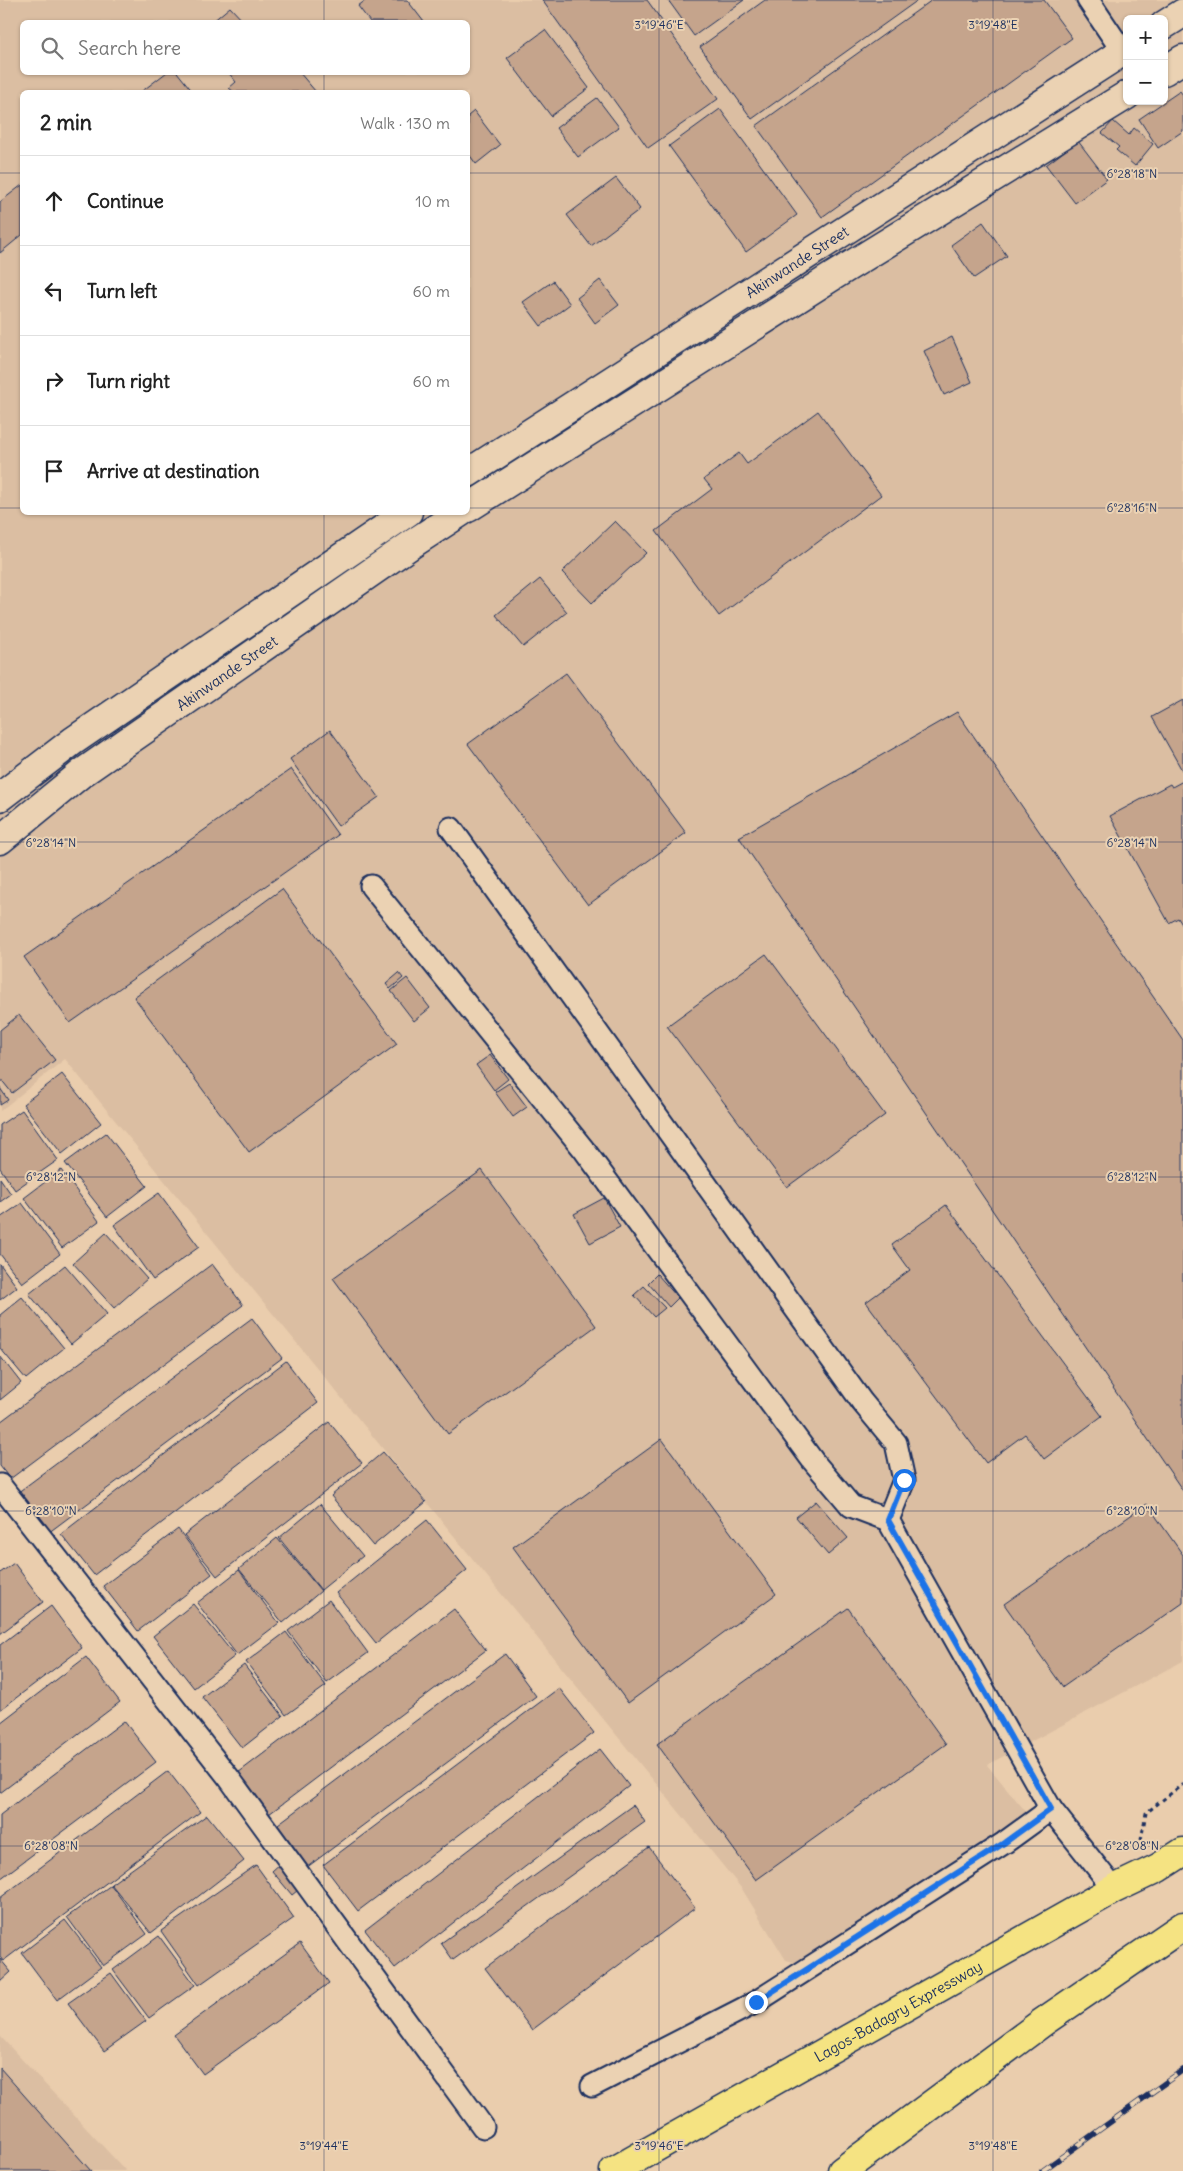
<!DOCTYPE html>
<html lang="en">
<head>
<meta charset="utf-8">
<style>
	:root { --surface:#fff; --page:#f2f2f2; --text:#222; --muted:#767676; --line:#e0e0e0 }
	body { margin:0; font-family:Delius,sans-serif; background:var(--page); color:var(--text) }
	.controls { position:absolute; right:15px; top:15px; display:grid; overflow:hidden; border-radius:8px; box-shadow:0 1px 4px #0004 }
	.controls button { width:45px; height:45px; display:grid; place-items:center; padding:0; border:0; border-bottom:1px solid var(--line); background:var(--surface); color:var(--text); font:25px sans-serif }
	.stop { position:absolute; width:15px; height:15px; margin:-11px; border:4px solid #1a73e8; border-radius:50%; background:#fff }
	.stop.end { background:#1a73e8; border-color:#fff; box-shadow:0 1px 5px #0008 }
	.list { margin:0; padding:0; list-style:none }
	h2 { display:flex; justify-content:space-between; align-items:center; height:65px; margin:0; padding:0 20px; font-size:21px }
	h2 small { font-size:16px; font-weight:400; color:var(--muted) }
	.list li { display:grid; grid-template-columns:32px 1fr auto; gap:15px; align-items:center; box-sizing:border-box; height:90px; padding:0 20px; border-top:1px solid var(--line) }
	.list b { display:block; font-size:19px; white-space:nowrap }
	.list em { font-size:16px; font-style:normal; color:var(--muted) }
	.icon { flex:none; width:28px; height:28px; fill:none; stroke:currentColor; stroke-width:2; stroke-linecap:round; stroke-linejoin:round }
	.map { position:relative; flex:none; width:1183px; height:2171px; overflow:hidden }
	.search { position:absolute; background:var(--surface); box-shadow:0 1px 4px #0004; left:20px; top:20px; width:450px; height:55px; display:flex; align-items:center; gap:12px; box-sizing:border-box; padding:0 18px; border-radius:8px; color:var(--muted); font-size:19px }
	.panel { position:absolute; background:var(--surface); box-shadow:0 1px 4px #0004; left:20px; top:90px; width:450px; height:425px; border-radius:8px }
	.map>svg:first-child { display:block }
	.built { fill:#dbbea2; fill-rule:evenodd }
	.building { fill:#c5a48c; stroke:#1b2f5e }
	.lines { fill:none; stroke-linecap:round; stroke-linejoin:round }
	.service-casing { stroke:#1b2f5e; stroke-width:25 }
	.minor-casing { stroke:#1b2f5e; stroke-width:31 }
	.primary-casing { stroke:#1b2f5e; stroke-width:31 }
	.motorway-casing { stroke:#1b2f5e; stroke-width:31 }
	.path { stroke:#1b2f5e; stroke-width:3; stroke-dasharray:4 4; stroke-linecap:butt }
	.service { stroke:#ebd2b3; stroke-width:21 }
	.minor { stroke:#ebd2b3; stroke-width:28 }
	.primary { stroke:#f5e382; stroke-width:28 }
	.motorway { stroke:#f5e382; stroke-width:28 }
	.rail-casing { stroke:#1b2f5e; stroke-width:5.5 }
	.rail { stroke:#ebd2b3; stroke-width:4; stroke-dasharray:11; stroke-linecap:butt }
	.route { stroke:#1a73e8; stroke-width:6 }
	.ticks { fill:none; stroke:#1b2f5e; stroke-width:1; stroke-opacity:0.45 }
	.labels { text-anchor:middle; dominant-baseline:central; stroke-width:4; stroke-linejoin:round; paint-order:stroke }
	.street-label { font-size:15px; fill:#1b2f5e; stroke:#ebd2b3 }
	.ticks-label { font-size:12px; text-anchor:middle; fill:#1b2f5e; stroke:#ebd2b3; stroke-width:4; stroke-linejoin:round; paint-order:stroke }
</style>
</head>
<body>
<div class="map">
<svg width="1183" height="2171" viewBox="0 0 1183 2171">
	<rect width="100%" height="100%" fill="#eacdad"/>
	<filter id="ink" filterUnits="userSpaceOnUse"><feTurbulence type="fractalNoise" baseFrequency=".02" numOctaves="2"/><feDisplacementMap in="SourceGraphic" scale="10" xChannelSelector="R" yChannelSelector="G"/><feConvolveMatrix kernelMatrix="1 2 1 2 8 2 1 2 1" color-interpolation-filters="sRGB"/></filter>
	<g filter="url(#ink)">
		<!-- built -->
		<g class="built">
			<path d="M0 0H1183V1661L987 1765 1028 1814 808 1966 786 1960 742 1889 65 1059 0 1111ZM1127 19H1164V101H1127ZM22 22H468V72H22ZM22 92H468V512H22Z"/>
			<path d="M0 2036 126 2171H0Z"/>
		</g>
		<!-- building -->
		<g class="building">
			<path d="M366 0H407L424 22H370L358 6Z"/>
			<path d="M542 0H647L718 99 648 148Z"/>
			<path d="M668 0H744L694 36Z"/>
			<path d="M765 0H918L752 119 700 47Z"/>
			<path d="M932 0H1044L1072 38 822 217 756 126Z"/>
			<path d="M230 7 244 22H212Z"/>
			<path d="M545 30 589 88 551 116 507 58Z"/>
			<path d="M167 72H177L193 92H141Z"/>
			<path d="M228 72H299L316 92H234L229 88 236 82Z"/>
			<path d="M1180 91 1183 95V131L1158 148 1139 119Z"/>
			<path d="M597 98 619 127 578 157 556 128Z"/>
			<path d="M720 109 797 215 746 252 669 146Z"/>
			<path d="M474 111 500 145 476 164 468 153V116Z"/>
			<path d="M1113 121 1129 135 1134 128 1153 144 1135 166 1116 150 1119 147 1102 133Z"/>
			<path d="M1078 141 1107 179 1075 203 1046 165Z"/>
			<path d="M616 178 640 209 591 246 567 215Z"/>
			<path d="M22 185V235L0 253V202Z"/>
			<path d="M983 222 1007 256 974 278 951 245Z"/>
			<path d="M600 280 619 305 595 323 577 298Z"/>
			<path d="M553 281 570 304 541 326 523 302Z"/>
			<path d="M952 337 972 382 944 395 924 351Z"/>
			<path d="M818 411 881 495 719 616 656 531 712 489 704 479 739 453 747 464Z"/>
			<path d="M615 521 646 553 592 603 562 572Z"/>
			<path d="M540 579 567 612 523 647 496 615Z"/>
			<path d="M566 673 686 833 588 905 468 744Z"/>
			<path d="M1183 700V772L1152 717Z"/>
			<path d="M957 712 1183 1040V1491L739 837Z"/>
			<path d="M330 730 379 797 338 826 290 759Z"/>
			<path d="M291 769 338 835 70 1023 24 957Z"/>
			<path d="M1183 781V926L1178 918 1169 923 1110 816 1170 784 1172 787Z"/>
			<path d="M282 889 397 1044 249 1152 134 997Z"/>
			<path d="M766 954 885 1115 787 1187 667 1026Z"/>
			<path d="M399 973 403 978 390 989 386 984Z"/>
			<path d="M407 978 430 1008 414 1021 391 991Z"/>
			<path d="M19 1015 55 1060 12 1093 0 1078V1030Z"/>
			<path d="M490 1055 508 1079 494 1090 476 1065Z"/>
			<path d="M62 1074 101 1123 62 1154 23 1104Z"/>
			<path d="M509 1083 527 1107 513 1117 495 1092Z"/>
			<path d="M0 1088 8 1100 0 1105Z"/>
			<path d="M22 1110 58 1160 15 1190 0 1168V1125Z"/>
			<path d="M106 1133 147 1186 107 1217 65 1163Z"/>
			<path d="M61 1170 99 1221 62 1248 24 1198Z"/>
			<path d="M482 1170 596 1326 448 1434 333 1278Z"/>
			<path d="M0 1178 11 1194 0 1202Z"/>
			<path d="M159 1193 199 1247 153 1280 114 1225Z"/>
			<path d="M604 1198 620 1227 590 1243 574 1214Z"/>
			<path d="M22 1203 60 1254 22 1283 0 1254V1218Z"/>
			<path d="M946 1205 1102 1416 1044 1459 1025 1434 986 1463 866 1302 910 1270 892 1245Z"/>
			<path d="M106 1233 147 1279 114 1308 73 1263Z"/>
			<path d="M0 1264 17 1287 0 1300Z"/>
			<path d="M212 1264 243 1305 10 1479 0 1466V1422Z"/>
			<path d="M65 1265 107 1314 71 1344 29 1294Z"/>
			<path d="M657 1274 678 1298 669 1307 648 1283Z"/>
			<path d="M644 1286 665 1308 654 1317 634 1295Z"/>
			<path d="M22 1297 64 1348 26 1379 0 1348V1315Z"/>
			<path d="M252 1318 282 1358 48 1533 17 1493Z"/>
			<path d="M0 1356 21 1383 0 1400Z"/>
			<path d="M286 1361 318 1403 94 1575 61 1534Z"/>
			<path d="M329 1422 362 1463 217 1576 184 1535Z"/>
			<path d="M662 1439 776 1594 628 1703 513 1547Z"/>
			<path d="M383 1452 426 1502 373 1546 331 1496Z"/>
			<path d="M816 1501 848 1538 828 1555 796 1517Z"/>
			<path d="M320 1504 363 1556 321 1590 279 1538Z"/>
			<path d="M1147 1504 1183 1555V1603L1063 1687 1004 1604Z"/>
			<path d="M427 1520 467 1570 376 1643 336 1593Z"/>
			<path d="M178 1529 212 1574 138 1631 103 1586Z"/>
			<path d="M277 1538 321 1591 283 1623 239 1569Z"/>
			<path d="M14 1563 43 1602 0 1634V1573Z"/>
			<path d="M239 1570 279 1623 237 1655 197 1603Z"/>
			<path d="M329 1600 368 1653 327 1683 288 1631Z"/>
			<path d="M193 1604 235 1656 194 1688 153 1636Z"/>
			<path d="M51 1606 82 1648 0 1710V1645Z"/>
			<path d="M848 1608 946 1744 756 1880 657 1744Z"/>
			<path d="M454 1609 486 1650 265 1817 234 1776Z"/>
			<path d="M286 1632 326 1686 286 1715 246 1662Z"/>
			<path d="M505 1654 536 1696 306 1868 274 1827Z"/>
			<path d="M86 1657 120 1702 0 1793V1723Z"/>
			<path d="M244 1665 283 1716 242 1748 202 1697Z"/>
			<path d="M559 1688 594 1733 358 1911 323 1865Z"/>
			<path d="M124 1721 156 1762 0 1879V1815Z"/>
			<path d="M600 1749 629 1786 395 1968 365 1930Z"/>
			<path d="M168 1771 200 1812 3 1961 0 1957V1898Z"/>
			<path d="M633 1805 645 1822 453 1960 441 1943Z"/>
			<path d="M207 1815 244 1861 151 1933 111 1884Z"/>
			<path d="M649 1847 695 1908 532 2030 485 1968Z"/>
			<path d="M283 1861 303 1886 292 1895 272 1871Z"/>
			<path d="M256 1865 294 1918 199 1985 161 1931Z"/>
			<path d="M111 1885 147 1934 103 1966 67 1917Z"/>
			<path d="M65 1920 101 1967 57 2000 22 1953Z"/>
			<path d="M159 1936 195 1985 149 2018 113 1970Z"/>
			<path d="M300 1943 329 1983 203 2074 174 2035Z"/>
			<path d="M0 1959 11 1972 0 1982Z"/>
			<path d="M111 1973 146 2021 104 2051 68 2003Z"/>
			<path d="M0 2068 53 2128 91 2171H0Z"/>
		</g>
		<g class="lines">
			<defs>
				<g id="service">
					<path d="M1088 0 1127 58"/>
					<path d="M451 828 862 1402 896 1443 904 1480 888 1520"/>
					<path d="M371 886 585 1151 813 1461 851 1506 888 1520 1051 1809"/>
					<path d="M0 1485 229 1778 483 2127"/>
					<path d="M592 2086 756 2002 1004 1843 1051 1809 1114 1889"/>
				</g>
				<g id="minor">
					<path d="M1164 25 1183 13"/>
					<path d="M1164 71 1183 59"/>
					<path id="s1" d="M468 473 1127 49"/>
					<path d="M468 508 830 278 1127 95"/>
					<path d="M0 797 73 741 408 512"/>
					<path id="s2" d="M0 840 82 773 412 544 461 512"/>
				</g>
				<g id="primary">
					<path id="s3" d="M614 2171 1114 1889 1158 1868 1183 1852"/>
				</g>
				<path id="motorway" d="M842 2171 1043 2022 1183 1926"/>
			</defs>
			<!-- service casing -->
			<use href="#service" class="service-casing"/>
			<!-- minor casing -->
			<use href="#minor" class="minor-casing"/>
			<!-- primary casing -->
			<use href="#primary" class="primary-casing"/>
			<!-- motorway casing -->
			<use href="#motorway" class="motorway-casing"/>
			<!-- path -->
			<path class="path" d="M1141 1840 1146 1813 1183 1784"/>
			<!-- service -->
			<use href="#service" class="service"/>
			<!-- minor -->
			<use href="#minor" class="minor"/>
			<!-- primary -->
			<use href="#primary" class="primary"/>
			<!-- motorway -->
			<use href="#motorway" class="motorway"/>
			<defs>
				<path id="rail" d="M1042 2171 1183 2070"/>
			</defs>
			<!-- rail casing -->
			<use href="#rail" class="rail-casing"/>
			<!-- rail -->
			<use href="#rail" class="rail"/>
		</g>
	</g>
	<g class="lines" filter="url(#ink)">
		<!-- route -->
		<path class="route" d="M756 2002 1004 1843 1051 1809 888 1520 904 1480"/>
	</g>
	<!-- ticks -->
	<path class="ticks" d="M324 0V22M659 0V2171M993 0V2171M324 72V92M0 173H22M468 173H1183M0 508H22M468 508H1183M324 512V2171M0 842H1183M0 1177H1183M0 1511H1183M0 1846H1183"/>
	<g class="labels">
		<!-- street labels -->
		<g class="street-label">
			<text stroke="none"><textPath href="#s1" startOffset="391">Akinwande Street</textPath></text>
			<text stroke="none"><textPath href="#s2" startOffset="282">Akinwande Street</textPath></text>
			<text stroke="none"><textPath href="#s3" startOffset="326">Lagos-Badagry Expressway</textPath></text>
		</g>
	</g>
	<g class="ticks-label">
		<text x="659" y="29">3°19'46"E</text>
		<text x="993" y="29">3°19'48"E</text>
		<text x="1132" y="178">6°28'18"N</text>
		<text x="1132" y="512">6°28'16"N</text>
		<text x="51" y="847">6°28'14"N</text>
		<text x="1132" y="847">6°28'14"N</text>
		<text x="51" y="1181">6°28'12"N</text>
		<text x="1132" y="1181">6°28'12"N</text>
		<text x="51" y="1515">6°28'10"N</text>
		<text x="1132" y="1515">6°28'10"N</text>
		<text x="51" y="1850">6°28'08"N</text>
		<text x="1132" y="1850">6°28'08"N</text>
		<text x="324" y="2150">3°19'44"E</text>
		<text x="659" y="2150">3°19'46"E</text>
		<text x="993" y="2150">3°19'48"E</text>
	</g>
</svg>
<div class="controls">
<button>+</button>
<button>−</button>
</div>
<div class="stop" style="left:904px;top:1480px"></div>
<div class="stop end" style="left:756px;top:2002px"></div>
<div class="search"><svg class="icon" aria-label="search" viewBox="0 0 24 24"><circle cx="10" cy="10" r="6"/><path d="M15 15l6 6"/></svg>Search here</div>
<section class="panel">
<h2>2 min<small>Walk · 130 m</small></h2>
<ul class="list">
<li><svg class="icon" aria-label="ahead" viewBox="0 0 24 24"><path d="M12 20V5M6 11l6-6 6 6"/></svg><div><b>Continue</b></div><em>10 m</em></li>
<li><svg class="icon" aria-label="left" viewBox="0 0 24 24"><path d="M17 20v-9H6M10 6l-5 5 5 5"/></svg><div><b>Turn left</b></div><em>60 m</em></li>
<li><svg class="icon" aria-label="right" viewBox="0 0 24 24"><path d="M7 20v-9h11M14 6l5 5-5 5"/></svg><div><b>Turn right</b></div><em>60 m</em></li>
<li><svg class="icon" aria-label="arrive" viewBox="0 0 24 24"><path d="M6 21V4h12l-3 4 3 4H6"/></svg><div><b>Arrive at destination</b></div></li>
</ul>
</section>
</div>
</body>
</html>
